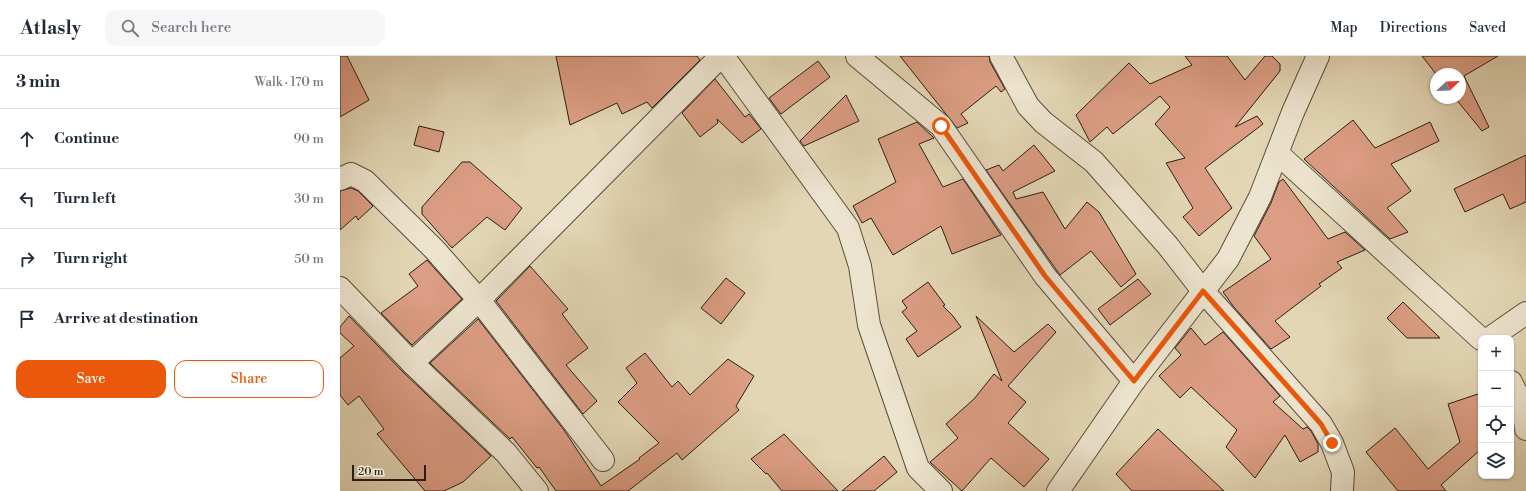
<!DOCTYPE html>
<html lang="en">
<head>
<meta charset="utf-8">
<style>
	:root { --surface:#fff; --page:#f6f6f7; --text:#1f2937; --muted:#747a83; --line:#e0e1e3; --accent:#ea580c }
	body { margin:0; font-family:"Libre Bodoni",serif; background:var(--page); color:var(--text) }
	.controls { position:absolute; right:12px; bottom:12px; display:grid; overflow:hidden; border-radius:8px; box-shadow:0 1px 3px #0004 }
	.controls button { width:36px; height:36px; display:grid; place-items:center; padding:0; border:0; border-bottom:1px solid var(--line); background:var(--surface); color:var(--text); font:20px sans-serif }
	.compass { position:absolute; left:1090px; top:12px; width:36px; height:36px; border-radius:50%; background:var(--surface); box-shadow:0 1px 3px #0004; rotate:67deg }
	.scale { position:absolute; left:12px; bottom:10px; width:74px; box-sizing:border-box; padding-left:4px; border:2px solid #291f14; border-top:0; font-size:11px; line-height:14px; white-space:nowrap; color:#291f14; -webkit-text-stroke:3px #ede4cf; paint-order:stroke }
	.stop { position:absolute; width:12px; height:12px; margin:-9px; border:3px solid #ea580c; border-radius:50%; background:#fff }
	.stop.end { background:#ea580c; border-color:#fff; box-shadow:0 1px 4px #0008 }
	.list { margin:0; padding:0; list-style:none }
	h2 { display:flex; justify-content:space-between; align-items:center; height:52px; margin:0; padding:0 16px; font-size:17px }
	h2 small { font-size:13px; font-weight:400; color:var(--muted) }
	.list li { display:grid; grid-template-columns:26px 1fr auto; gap:12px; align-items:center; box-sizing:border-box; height:60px; padding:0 16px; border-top:1px solid var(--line) }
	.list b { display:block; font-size:15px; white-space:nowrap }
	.list em { font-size:13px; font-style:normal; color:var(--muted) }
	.actions { display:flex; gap:8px; padding:12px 16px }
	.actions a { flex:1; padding:9px 0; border:1px solid var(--accent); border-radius:12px; text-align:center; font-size:14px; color:var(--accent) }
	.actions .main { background:var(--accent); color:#fff }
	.icon { flex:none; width:22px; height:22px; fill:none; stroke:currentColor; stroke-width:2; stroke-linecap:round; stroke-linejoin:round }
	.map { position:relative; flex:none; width:1186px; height:435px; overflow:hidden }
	header { display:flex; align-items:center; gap:24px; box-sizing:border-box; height:56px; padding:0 20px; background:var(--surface); border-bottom:1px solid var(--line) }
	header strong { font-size:19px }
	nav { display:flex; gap:22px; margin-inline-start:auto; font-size:14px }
	.search { width:280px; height:36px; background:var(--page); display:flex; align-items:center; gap:10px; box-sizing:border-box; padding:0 14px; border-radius:12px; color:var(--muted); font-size:15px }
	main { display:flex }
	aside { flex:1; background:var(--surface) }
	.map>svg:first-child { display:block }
	.building { fill:#db9d83; stroke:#291f14 }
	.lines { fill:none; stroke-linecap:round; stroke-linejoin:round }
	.minor-casing { stroke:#584d3c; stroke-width:24 }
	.minor { stroke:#ede4cf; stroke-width:22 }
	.route { stroke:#ea580c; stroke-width:5 }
</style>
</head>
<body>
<header>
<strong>Atlasly</strong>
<div class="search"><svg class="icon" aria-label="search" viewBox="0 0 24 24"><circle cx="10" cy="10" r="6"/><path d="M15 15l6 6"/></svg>Search here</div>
<nav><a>Map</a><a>Directions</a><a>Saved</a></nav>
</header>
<main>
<aside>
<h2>3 min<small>Walk · 170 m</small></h2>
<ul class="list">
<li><svg class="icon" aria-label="ahead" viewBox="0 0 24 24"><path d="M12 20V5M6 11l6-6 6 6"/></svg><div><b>Continue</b></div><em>90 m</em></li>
<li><svg class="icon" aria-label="left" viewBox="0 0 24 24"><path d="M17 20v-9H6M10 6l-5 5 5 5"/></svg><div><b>Turn left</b></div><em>30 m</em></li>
<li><svg class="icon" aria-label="right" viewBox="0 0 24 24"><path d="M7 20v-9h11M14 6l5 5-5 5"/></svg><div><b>Turn right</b></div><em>50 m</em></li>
<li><svg class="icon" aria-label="arrive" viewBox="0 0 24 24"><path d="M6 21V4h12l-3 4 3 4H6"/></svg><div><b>Arrive at destination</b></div></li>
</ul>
<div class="actions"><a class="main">Save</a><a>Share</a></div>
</aside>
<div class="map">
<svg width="1186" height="435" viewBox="0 0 1186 435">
	<rect width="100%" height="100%" fill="#e3d6b5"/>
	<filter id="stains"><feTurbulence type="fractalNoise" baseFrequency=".005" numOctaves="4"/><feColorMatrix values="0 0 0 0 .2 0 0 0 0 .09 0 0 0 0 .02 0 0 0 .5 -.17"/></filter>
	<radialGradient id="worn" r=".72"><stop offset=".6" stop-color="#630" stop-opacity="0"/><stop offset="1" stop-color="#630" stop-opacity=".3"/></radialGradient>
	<!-- building -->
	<g class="building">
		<path d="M0 0H7L29 44 0 61Z"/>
		<path d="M216 0H357L360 4 312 52 307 46 282 58 277 47 230 69Z"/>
		<path d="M560 0H649L650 6 665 33 661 36 656 30 621 58 628 67 617 72Z"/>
		<path d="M845 0H887L905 24 925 0H932L940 8V15L895 71 917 60 923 68 865 112 892 152 859 180 843 161 853 152 826 107 845 102 815 68 830 51 820 40 773 78 767 71 750 86 736 59 789 7 810 28 852 9Z"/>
		<path d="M1082 0H1158L1124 20 1149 71 1142 75 1115 42H1120V18H1096Z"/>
		<path d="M478 5 490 21 441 58 429 42Z"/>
		<path d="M375 23 405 61 409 58 421 73 402 87 377 63 378 67 360 81 342 57Z"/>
		<path d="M506 39 519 65 464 90 460 85Z"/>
		<path d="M1013 64 1035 92 1090 66 1099 85 1051 108 1071 135 1047 152 1068 176 1050 183 964 103Z"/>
		<path d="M577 66 594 82 579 88 603 131 623 123 661 179 612 198 601 170 553 199 531 162 522 167 513 150 556 126 538 83Z"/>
		<path d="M79 70 104 76 99 96 74 89Z"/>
		<path d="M694 89 715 115 673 136 676 143 703 136 725 173 747 146 759 156 796 218 781 231 751 195 720 219 646 114 659 109 663 115Z"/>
		<path d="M1186 99V146L1170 153 1163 138 1125 156 1114 133Z"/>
		<path d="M122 106H130L182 152 165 174 147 161 112 192 82 158V151Z"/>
		<path d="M943 123 988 183 1005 176 1025 194 997 206 1002 212 979 228 981 230 935 265 950 281 931 293 893 250 883 236 931 203 914 180 931 147 939 126Z"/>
		<path d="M11 132 18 135 33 150 18 164 16 160 0 174V135Z"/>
		<path d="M87 204 122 243 72 289 41 257 78 230 69 218Z"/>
		<path d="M190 210 228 253 222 258 248 292 226 309 257 345 243 358 156 245Z"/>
		<path d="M386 222 405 237 381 268 361 252Z"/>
		<path d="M798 223 811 238 770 269 758 253Z"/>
		<path d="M588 226 605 249 603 250 613 260 621 271 578 301 566 283 577 275 562 256 567 252 562 245Z"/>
		<path d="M1063 246 1100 282H1067L1047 262Z"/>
		<path d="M9 260 63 316 151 400 123 426 104 435H85L37 378 44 373 19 340 8 349 0 339V302L14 290 0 277V271Z"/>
		<path d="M636 260 674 296 708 268 716 276 668 330 686 346 668 367 709 403 684 431 651 402 622 435 590 406 618 382 606 368 634 343 654 318 662 325Z"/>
		<path d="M138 263 224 374 261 430 300 403 299 402 319 387 278 346 297 327 286 312 305 297 332 331 338 325 350 339 388 303 414 320 396 350 399 354 342 404 337 397 288 435H216L199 411 197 412 172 381 170 383 90 307Z"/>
		<path d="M851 272 865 289 883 276 940 340 933 346 963 373 967 371 971 375 978 388V396L960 406 945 379 915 422 886 391 897 374 851 331 840 342 819 320 841 299 835 292Z"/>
		<path d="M1141 337V393L1101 429 1106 435H1058L1026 396 1055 372 1088 413 1120 386 1108 348Z"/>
		<path d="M818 373 884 435H792L776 418Z"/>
		<path d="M444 378 498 435H442L427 417 426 418 411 403Z"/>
		<path d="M544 400 557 416 534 435H502Z"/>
	</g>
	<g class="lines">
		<defs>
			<g id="minor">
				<path d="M383 0 508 172 520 210 529 269 578 412 601 435"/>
				<path d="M517 0 601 70 705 220 794 325"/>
				<path d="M661 0 688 50 703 66 754 106 828 190 863 235 981 368 992 387 1003 416 1002 435"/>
				<path d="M937 97 1141 283"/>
				<path d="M0 123 11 118 25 125 94 193 139 244 263 404"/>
				<path d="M0 232 72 307 166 397 197 435"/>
				<path d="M1150 282 1186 257"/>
				<path d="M72 307 139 244 381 0"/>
				<path d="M1171 326 1183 350 1186 373"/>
				<path d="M718 435 794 325 888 203 920 141 953 56 978 0"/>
			</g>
		</defs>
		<!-- minor casing -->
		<use href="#minor" class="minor-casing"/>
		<!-- minor -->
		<use href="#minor" class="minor"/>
	</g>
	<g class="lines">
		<!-- route -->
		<path class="route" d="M601 70 705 220 794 325 863 235 981 368 992 387"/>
	</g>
	<rect width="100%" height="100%" filter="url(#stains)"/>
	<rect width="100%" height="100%" fill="url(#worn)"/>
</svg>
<div class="controls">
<button>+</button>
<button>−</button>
<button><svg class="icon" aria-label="locate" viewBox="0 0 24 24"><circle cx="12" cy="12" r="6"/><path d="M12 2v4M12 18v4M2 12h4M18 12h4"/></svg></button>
<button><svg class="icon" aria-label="layers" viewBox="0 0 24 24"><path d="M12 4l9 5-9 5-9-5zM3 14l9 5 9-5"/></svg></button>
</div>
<svg class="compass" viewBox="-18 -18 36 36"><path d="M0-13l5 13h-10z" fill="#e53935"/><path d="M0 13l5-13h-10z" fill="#747a83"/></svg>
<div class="scale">20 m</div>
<div class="stop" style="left:601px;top:70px"></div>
<div class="stop end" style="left:992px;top:387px"></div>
</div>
</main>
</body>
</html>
